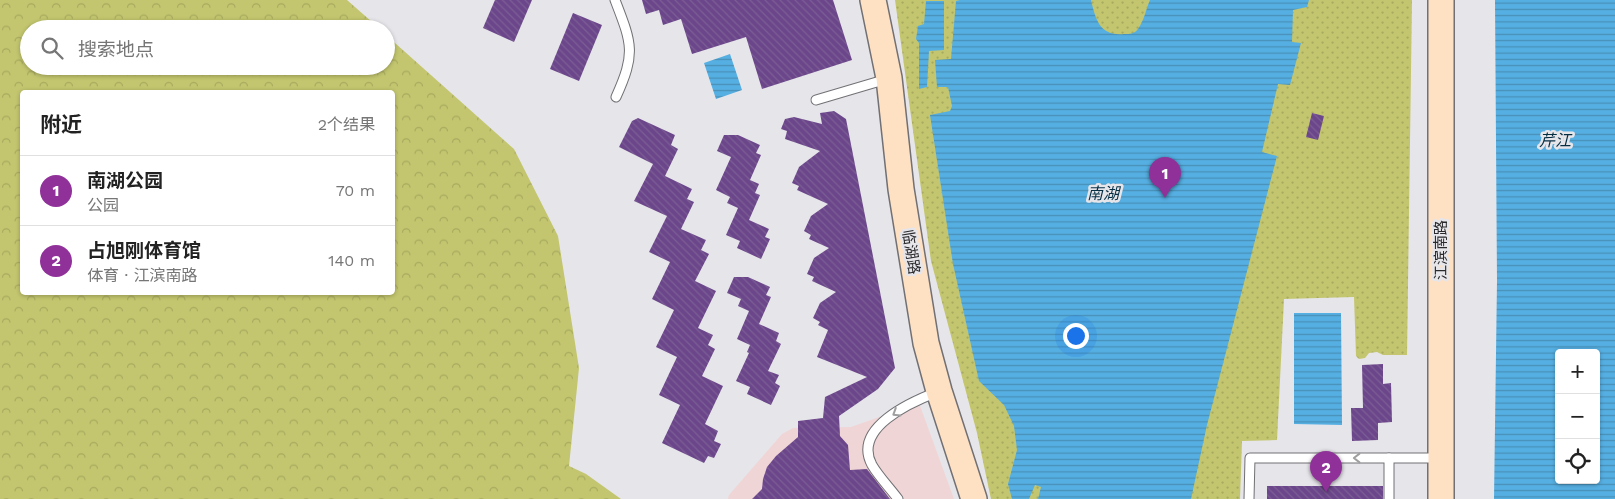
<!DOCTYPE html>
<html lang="zh">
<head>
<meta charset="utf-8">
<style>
	:root { --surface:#fff; --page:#f6f6f6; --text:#222; --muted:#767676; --line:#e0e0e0; --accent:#90319a }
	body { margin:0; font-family:"Work Sans","Noto Sans SC",sans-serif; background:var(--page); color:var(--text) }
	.controls { position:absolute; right:15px; bottom:15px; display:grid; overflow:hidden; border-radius:5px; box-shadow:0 1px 4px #0004 }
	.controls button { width:45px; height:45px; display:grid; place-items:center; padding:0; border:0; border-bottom:1px solid var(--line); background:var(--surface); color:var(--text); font:25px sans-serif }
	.you { position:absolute; left:1075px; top:335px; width:18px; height:18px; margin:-12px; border:4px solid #fff; border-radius:50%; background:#1a73e8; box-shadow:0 0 0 8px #1a73e833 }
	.badge { display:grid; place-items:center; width:32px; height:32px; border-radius:50%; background:var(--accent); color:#fff; font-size:16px; font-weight:700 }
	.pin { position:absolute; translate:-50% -41px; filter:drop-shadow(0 1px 2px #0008) }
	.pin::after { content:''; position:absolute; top:26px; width:18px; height:15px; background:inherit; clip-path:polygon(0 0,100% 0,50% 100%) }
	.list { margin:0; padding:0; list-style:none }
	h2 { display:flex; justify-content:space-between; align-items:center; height:65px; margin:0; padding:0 20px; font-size:21px }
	h2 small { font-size:16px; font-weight:400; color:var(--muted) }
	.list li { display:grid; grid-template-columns:32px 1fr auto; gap:15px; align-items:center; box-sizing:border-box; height:70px; padding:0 20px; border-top:1px solid var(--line) }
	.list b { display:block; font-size:19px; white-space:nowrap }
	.list p { margin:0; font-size:16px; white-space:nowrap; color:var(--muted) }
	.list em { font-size:16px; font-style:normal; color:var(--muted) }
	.icon { flex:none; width:28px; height:28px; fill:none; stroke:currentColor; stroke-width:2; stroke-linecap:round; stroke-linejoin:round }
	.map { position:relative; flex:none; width:1615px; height:499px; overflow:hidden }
	.search { position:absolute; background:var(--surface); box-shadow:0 1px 4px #0004; left:20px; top:20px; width:375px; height:55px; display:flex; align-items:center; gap:12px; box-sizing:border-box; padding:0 18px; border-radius:28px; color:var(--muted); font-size:19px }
	.panel { position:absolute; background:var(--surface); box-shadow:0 1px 4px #0004; left:20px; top:90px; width:375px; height:205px; border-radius:5px }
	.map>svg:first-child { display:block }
	.commercial { fill:#f0d5d6 }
	.forest { fill:url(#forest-crowns); fill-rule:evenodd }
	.park { fill:url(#park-dots) }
	.water { fill:url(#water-rules); fill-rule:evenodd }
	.building { fill:url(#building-back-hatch) }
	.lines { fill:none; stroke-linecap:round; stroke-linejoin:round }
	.lane-casing { stroke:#717074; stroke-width:11 }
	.secondary-casing { stroke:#717074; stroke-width:28 }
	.lane { stroke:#fff; stroke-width:9 }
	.secondary { stroke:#fee0c2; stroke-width:25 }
	.oneway { stroke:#9f9fa0 }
	.labels { text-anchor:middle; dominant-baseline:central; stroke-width:5; stroke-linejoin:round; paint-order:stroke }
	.street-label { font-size:15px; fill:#2a2a2c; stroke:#e6e5ea }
	.water-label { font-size:16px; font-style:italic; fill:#052e43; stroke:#e6e5ea }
</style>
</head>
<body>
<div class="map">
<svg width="1615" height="499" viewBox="0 0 1615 499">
	<defs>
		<pattern id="forest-crowns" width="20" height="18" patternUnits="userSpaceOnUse" patternTransform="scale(1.25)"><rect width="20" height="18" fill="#c3c66e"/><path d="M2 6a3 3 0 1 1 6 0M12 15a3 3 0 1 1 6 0" fill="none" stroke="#a8aa5f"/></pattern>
		<pattern id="park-dots" width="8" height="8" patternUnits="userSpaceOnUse" patternTransform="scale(1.25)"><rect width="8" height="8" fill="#c3c66e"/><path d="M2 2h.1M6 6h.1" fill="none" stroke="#a8aa5f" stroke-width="1.8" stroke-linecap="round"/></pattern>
		<pattern id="water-rules" width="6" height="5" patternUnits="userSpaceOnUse" patternTransform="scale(1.25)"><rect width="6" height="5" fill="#56afe2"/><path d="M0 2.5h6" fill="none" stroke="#478fb7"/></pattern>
		<pattern id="building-back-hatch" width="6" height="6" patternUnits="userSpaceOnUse" patternTransform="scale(1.25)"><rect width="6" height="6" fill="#6b468a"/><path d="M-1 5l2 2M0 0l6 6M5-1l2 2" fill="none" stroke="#7c5e95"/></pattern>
	</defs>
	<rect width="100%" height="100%" fill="#e6e5ea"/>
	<!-- commercial -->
	<path class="commercial" d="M919 403 954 499H728L729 495 782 434 793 428 851 427Z"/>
	<!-- forest -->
	<path class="forest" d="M0 0H347L380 29H29V66H386V35L514 149 558 236 579 368 569 466 586 474 621 499H0ZM22 92H392V292H22Z"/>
	<!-- park -->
	<path class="park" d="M895 0H1412L1407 355H1383L1377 352 1369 353 1365 358 1359 359 1356 356 1354 297 1284 299 1277 440 1242 441 1240 499H991L977 433 931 261Z"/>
	<!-- water -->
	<g class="water">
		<path d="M960 0H1091C1096 21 1100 36 1124 34 1130 34 1134 34 1138 29 1144 21 1146 9 1150 0H1309L1307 7 1293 10 1292 42 1301 43 1290 85 1278 84 1262 152 1277 156 1207 425 1191 499H1038L1041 487 1035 485 1029 499H1012L1008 484 1017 450 1014 426 1004 405 979 381 953 264 930 115 950 111 952 106 948 87H937L935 60 951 59 956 1Z"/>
		<path d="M1495 0H1615V499H1494L1497 281ZM1559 353H1596V480H1559Z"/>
		<path d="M926 1H944V50L929 51 927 87 919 89V43L916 39 918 26 924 24Z"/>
		<path d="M730 54 742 90 716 99 704 63Z"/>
		<path d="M1294 313H1341L1342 425 1294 424Z"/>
	</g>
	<!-- building -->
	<g class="building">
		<path d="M495 0H532L514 42 483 28Z"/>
		<path d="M642 0H833L852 60 762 89 746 37 692 54 681 19 663 25 659 10 646 14Z"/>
		<path d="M573 13 602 25 579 81 550 69Z"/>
		<path d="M834 111 846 119 895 368 878 389 839 416 840 436 848 445 850 470 867 469 890 499H752L762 489 763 479 767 467 776 456 798 437V421L823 418 825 397 867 377 817 357 828 330 818 325 820 322 813 318 820 303 836 292 812 281 814 277 807 274 814 258 829 248 809 239 811 235 804 231 811 216 828 204 797 190 799 186 792 183 799 167 820 151 785 139 787 131 781 129 785 119 794 117 822 124 820 113Z"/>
		<path d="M1312 113 1324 116 1318 140 1306 137Z"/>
		<path d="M638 118 675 135 671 145 678 149 665 176 692 189 687 199 694 202 681 229 706 240 701 250 709 254 695 281 716 291 698 328 713 335 708 345 715 349 702 376 723 386 705 424 718 431 714 441 721 444 714 458 708 456 704 463 662 443 680 405 659 395 677 357 656 347 674 310 652 299 670 262 649 252 667 216 634 201 653 164 619 147 632 121Z"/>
		<path d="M724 135H738L760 145 756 153 761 155 750 180 759 184 755 193 760 195 749 220 769 229 765 237 770 239 761 259 737 248 740 241 726 235 738 208 727 203 730 197 716 190 731 157 717 151Z"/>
		<path d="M734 277H748L770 287 766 295 771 297 759 324 779 333 776 341 781 344 768 371 779 375 775 383 780 386 771 405 747 394 750 387 736 381 749 353 747 352 750 345 737 339 749 311 738 306 741 299 727 293Z"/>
		<path d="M1383 364V384L1391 383 1392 422 1378 423V440L1352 441 1351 408H1363L1362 365Z"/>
		<rect x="1267" y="486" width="116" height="13"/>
	</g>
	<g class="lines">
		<defs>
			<g id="lane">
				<path d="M615 0C632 44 636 53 616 97"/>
				<path d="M816 100 887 79"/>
				<path d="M1389 458V499"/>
				<path d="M898 499C890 488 879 477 872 465 852 428 911 402 937 392"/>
				<path d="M1249 499 1250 458H1440"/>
			</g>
			<g id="secondary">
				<path d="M873 0 889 78 901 189 926 343 939 391 974 499"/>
				<path d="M1441 499V0"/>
			</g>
		</defs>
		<!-- lane casing -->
		<use href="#lane" class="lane-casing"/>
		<!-- secondary casing -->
		<use href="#secondary" class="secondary-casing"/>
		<!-- lane -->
		<use href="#lane" class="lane"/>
		<!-- secondary -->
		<use href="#secondary" class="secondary"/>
	</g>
	<!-- one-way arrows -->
	<defs><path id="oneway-chevron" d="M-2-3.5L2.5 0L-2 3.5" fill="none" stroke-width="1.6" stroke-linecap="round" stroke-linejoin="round" transform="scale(1.25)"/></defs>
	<g class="oneway">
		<use href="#oneway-chevron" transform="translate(896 413) rotate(148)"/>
		<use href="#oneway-chevron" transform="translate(1357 458) rotate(-180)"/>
	</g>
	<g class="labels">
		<!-- street labels -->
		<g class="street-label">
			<text transform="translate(1441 250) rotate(-90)">江滨南路</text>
			<text transform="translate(911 252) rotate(81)">临湖路</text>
		</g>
		<!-- water labels -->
		<g class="water-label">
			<text x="1555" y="140">芹江</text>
			<text x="1103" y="193">南湖</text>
		</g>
	</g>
</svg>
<div class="controls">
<button>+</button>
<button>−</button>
<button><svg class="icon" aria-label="locate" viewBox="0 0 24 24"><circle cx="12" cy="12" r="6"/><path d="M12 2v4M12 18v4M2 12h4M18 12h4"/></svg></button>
</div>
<div class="you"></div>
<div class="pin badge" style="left:1165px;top:198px">1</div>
<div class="pin badge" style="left:1326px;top:492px">2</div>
<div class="search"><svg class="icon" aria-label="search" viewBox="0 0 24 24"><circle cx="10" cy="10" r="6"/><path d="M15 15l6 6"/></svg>搜索地点</div>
<section class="panel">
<h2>附近<small>2个结果</small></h2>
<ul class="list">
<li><span class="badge">1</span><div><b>南湖公园</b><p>公园</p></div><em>70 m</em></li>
<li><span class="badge">2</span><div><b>占旭刚体育馆</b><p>体育 · 江滨南路</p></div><em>140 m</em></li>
</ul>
</section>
</div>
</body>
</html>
